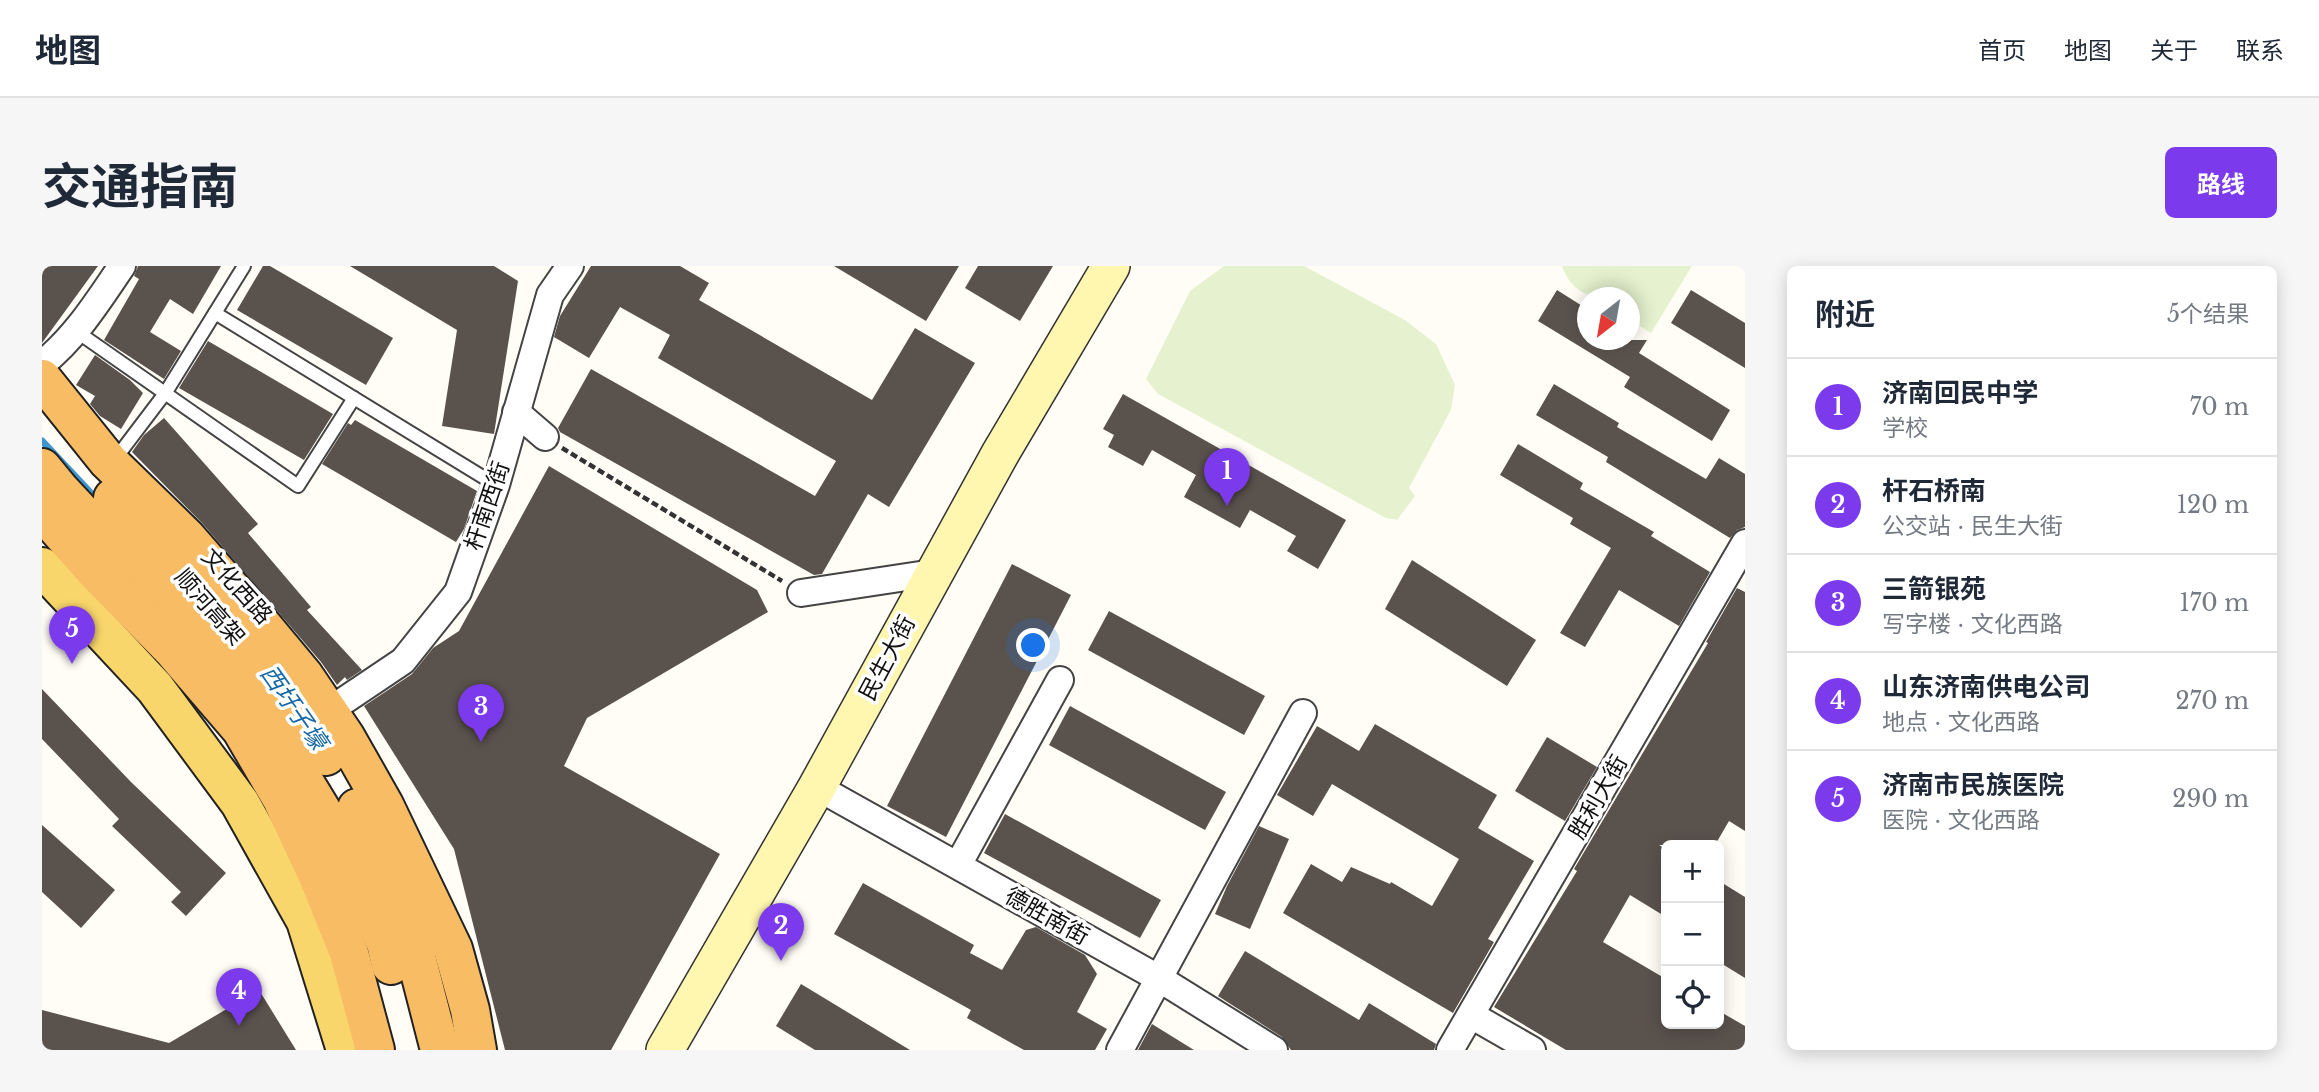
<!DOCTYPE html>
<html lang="zh">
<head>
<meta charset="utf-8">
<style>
	:root { --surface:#fff; --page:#f6f6f7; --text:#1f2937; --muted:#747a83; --line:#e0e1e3; --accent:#7c3aed }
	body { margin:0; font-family:"Libre Baskerville","Noto Sans SC",serif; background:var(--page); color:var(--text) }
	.controls { position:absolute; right:21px; bottom:21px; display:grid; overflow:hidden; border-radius:10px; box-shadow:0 4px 18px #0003 }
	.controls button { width:63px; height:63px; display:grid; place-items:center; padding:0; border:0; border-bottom:2px solid var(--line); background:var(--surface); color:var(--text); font:35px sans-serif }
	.compass { position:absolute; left:1535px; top:21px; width:63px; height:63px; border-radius:50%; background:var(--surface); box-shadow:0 4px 18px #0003; rotate:211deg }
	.you { position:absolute; left:992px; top:380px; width:24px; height:24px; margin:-18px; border:5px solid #fff; border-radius:50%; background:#1a73e8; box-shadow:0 0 0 10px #1a73e833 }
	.badge { display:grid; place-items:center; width:46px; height:46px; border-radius:50%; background:var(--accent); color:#fff; font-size:23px; font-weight:700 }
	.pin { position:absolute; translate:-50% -58px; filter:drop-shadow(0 2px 4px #0008) }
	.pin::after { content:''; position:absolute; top:37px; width:24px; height:21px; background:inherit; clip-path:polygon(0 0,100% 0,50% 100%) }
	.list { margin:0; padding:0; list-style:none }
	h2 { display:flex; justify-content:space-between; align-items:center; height:91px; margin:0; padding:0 28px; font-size:30px }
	h2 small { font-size:23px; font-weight:400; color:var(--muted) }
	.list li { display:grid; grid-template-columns:46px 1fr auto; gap:21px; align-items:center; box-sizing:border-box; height:98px; padding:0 28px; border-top:2px solid var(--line) }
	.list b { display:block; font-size:26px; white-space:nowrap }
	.list p { margin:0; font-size:23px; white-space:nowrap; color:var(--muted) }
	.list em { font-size:23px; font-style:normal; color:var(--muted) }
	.icon { flex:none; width:38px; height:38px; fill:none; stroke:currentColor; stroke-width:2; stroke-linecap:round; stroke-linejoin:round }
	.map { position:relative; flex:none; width:1703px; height:784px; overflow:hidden; border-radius:10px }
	header { display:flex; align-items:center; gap:42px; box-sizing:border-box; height:98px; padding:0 35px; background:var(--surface); border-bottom:2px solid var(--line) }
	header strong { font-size:33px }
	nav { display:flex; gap:38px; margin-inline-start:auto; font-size:24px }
	.intro { display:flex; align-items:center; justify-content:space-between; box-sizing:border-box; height:168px; padding:0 42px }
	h1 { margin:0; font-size:49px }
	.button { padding:18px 32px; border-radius:10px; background:var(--accent); color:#fff; font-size:24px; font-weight:700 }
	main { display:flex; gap:42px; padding:0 42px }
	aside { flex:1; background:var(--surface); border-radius:10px; box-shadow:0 4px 18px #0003 }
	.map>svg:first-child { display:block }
	.pitch { fill:#e6f2cf }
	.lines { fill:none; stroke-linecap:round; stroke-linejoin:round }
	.stream { stroke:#3f96cf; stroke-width:7 }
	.building { fill:#5a524d }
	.service-casing { stroke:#444; stroke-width:16 }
	.minor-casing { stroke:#444; stroke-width:30 }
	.secondary-casing { stroke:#333; stroke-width:40 }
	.primary-casing { stroke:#222; stroke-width:42 }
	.trunk-casing { stroke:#222; stroke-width:42 }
	.path { stroke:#333; stroke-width:4.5; stroke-dasharray:7 3.5; stroke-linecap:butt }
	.service { stroke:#fff; stroke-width:12 }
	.minor { stroke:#fff; stroke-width:26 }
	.secondary { stroke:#fff6b0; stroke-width:37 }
	.primary { stroke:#f9d66b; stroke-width:38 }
	.trunk { stroke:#f7bc64; stroke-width:38 }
	.labels { text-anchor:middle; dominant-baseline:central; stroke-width:7; stroke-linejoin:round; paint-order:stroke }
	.street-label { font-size:23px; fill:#111; stroke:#fff }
	.water-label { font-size:24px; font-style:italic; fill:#1768a6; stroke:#fff }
</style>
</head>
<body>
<header>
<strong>地图</strong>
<nav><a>首页</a><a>地图</a><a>关于</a><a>联系</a></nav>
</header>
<div class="intro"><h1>交通指南</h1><a class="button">路线</a></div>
<main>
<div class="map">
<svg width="1703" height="784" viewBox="0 0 1703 784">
	<rect width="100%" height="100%" fill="#fffdf5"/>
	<!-- pitch -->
	<g class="pitch">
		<path d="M1182 0H1262L1363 54 1394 78 1413 119 1409 144 1367 222 1373 230 1355 254 1344 252 1116 128 1104 113 1148 25Z"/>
		<path d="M1520 0H1650L1609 67 1588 54V32C1557 32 1532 34 1520 0Z"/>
	</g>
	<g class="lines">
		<!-- stream -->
		<path class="stream" d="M0 175 59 238"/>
	</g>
	<!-- building -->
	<g class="building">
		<path d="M0 0H56L0 77Z"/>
		<path d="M96 0H179L151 48 128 33 108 66 139 85 122 113 62 74 97 13 92 10Z"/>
		<path d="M221 0H228L351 72 324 119 195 44Z"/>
		<path d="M308 0H452L476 15 452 168 400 160 415 64Z"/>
		<path d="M549 0H638L667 17 657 34 830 134 873 62 933 97 847 241 826 228 780 308 772 309 518 166 516 162 549 103 773 230 794 195 616 92 628 69 578 41 547 92 512 71 518 50Z"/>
		<path d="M792 0H917L884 55Z"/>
		<path d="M936 0H1011L978 55 923 22Z"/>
		<path d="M1515 24 1545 43V74H1605L1597 87 1688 144 1670 175 1582 121 1588 111 1496 55Z"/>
		<path d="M1649 24 1703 57V102L1629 57Z"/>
		<path d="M166 75 291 148 262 194 137 122Z"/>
		<path d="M53 89 88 114 101 127 79 163 58 150 48 138 53 130 34 119Z"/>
		<path d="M1512 118 1577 157 1575 161 1664 213 1677 192 1703 208V261L1695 264 1688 272 1564 196 1566 191 1494 149Z"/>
		<path d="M1081 128 1304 254 1276 303 1245 285 1254 270 1208 244 1198 262 1142 231 1154 209 1110 184 1101 200 1066 181 1072 169 1061 163Z"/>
		<path d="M122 152 216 258 206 267 269 341 265 344 320 404 305 414 303 411 295 419 279 396 160 257 90 186 102 169Z"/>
		<path d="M313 154 435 225 422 263 414 276 280 198 306 157 309 159Z"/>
		<path d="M1476 178 1541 217 1538 223 1612 266 1609 270 1668 306 1637 360 1577 324 1543 381 1518 367 1569 282 1528 258 1531 252 1458 209Z"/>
		<path d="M507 200 715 324 726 346 545 452 522 500 678 588 569 784H463L412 583 322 440 370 408 391 382 417 365Z"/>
		<path d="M1370 294 1494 374 1465 420 1343 343Z"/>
		<path d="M970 298 1029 329 904 571 845 540Z"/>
		<path d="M1695 322 1703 326V565L1687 555 1673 579H1617L1624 583V651L1588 629 1561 676 1624 713V758H1677V745L1703 760V784H1524L1452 741 1535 605 1532 603 1666 377 1664 376Z"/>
		<path d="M1067 345 1223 430 1202 469 1046 384Z"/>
		<path d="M0 423 89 516 184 607 144 650 129 636 139 626 70 560 77 553 0 473Z"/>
		<path d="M1028 440 1184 526 1163 564 1007 479Z"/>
		<path d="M1333 458 1455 529 1436 562 1492 595 1446 673 1452 676 1411 747 1241 647 1269 598 1300 616 1309 601 1348 618 1349 616 1390 640 1417 593 1290 518 1271 550 1235 529 1275 460 1317 485Z"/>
		<path d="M1505 471 1555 501 1523 555 1473 525Z"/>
		<path d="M963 548 1119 634 1098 672 942 587Z"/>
		<path d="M0 559 73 624 39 662 0 626Z"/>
		<path d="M1217 560 1247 573 1208 663 1173 648 1185 620Z"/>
		<path d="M1677 615 1703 631V712L1677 696Z"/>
		<path d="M821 617 932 679 928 687 960 704 984 664 994 661 1043 689 1055 708 1035 746 1065 763 1053 784H982L925 752 929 744 792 668Z"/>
		<path d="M1203 685 1317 754 1327 737 1394 778 1392 784H1249L1240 771 1176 730Z"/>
		<path d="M759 718 868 784H773L734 760Z"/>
		<path d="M217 724 254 784H0V744L127 777Z"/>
		<path d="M1110 758 1152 784H1096Z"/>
	</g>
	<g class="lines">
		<defs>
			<g id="service">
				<path d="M173 47 454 219"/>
				<path d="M34 65 256 220 312 132"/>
				<path d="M77 188 124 126 202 0"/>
			</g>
			<g id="minor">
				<path d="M0 98C34 71 56 35 80 0"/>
				<path d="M474 146 503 171"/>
				<path d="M759 327 891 307"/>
				<path d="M297 438 361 395 416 326 454 219 508 29 528 0"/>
				<path d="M775 521 1118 713 1232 784"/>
				<path d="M916 599 1018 414"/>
				<path d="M1429 749 1490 784"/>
				<path d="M1078 784 1261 447"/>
				<path d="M1408 784 1703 277"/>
			</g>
			<path id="secondary" d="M623 784 775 521 958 188 1069 0"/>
			<path id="primary" d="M0 301 113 422 198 537 264 655 304 784"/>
			<g id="trunk">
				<path d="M0 113 66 195 144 271 198 333 262 410 304 472 342 539 411 683 428 744 435 784"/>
				<path d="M0 202 18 224 180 398 244 486 292 565 344 677 349 699"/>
				<path d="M71 232 205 383 271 468 284 490"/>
				<path d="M0 245 58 310 132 385 199 463 240 533 276 610 307 687 333 784"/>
				<path d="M315 542 324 558 370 675 398 784"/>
			</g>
		</defs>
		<!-- service casing -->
		<use href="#service" class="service-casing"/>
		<!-- minor casing -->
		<use href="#minor" class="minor-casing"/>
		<!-- secondary casing -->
		<use href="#secondary" class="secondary-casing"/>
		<!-- primary casing -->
		<use href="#primary" class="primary-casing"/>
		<!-- trunk casing -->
		<use href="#trunk" class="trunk-casing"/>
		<!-- path -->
		<path class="path" d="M520 182 740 315"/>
		<!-- service -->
		<use href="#service" class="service"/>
		<!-- minor -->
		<use href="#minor" class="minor"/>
		<!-- secondary -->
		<use href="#secondary" class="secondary"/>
		<!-- primary -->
		<use href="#primary" class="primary"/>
		<!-- trunk -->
		<use href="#trunk" class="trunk"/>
	</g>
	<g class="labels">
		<!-- street labels -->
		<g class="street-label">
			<text transform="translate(445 240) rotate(-71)">杆南西街</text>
			<text transform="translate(195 320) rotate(48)">文化西路</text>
			<text transform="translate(168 341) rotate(49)">顺河高架</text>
			<text transform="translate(845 392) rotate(-62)">民生大街</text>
			<text transform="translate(1556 531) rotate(-60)">胜利大街</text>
			<text transform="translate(1005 650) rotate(29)">德胜南街</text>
		</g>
		<!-- water labels -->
		<g class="water-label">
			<text transform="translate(252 441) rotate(55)">西圩子壕</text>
		</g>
	</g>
</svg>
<div class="controls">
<button>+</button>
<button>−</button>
<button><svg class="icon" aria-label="locate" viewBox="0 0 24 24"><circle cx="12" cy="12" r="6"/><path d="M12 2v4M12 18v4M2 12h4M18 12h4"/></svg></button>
</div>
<svg class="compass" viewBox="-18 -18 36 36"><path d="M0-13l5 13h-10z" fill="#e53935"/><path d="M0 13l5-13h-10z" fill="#747a83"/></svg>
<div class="you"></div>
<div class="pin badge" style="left:1185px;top:240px">1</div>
<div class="pin badge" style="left:739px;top:695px">2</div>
<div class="pin badge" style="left:439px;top:476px">3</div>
<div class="pin badge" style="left:197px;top:760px">4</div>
<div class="pin badge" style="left:30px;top:398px">5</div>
</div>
<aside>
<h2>附近<small>5个结果</small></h2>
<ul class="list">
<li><span class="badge">1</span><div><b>济南回民中学</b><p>学校</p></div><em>70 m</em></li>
<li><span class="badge">2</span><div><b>杆石桥南</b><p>公交站 · 民生大街</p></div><em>120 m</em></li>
<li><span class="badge">3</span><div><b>三箭银苑</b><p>写字楼 · 文化西路</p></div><em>170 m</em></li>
<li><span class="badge">4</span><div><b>山东济南供电公司</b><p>地点 · 文化西路</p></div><em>270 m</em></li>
<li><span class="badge">5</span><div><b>济南市民族医院</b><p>医院 · 文化西路</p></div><em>290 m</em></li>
</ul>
</aside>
</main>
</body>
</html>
